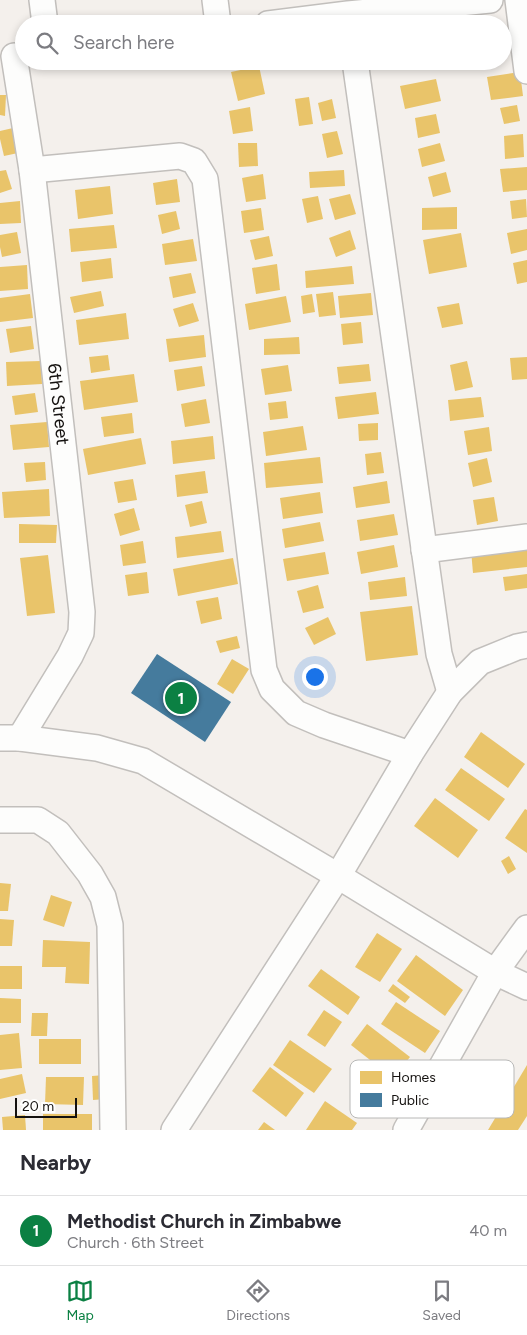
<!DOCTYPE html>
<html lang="en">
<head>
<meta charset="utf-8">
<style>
	:root { --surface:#fff; --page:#f7f7f7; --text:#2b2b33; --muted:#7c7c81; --line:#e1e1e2; --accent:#0b8043 }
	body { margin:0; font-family:Figtree,sans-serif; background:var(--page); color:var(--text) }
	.scale { position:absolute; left:15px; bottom:12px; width:62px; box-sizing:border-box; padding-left:5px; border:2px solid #14110f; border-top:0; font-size:14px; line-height:18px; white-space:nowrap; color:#14110f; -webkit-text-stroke:4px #fff; paint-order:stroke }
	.you { position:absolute; left:314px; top:676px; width:18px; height:18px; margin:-12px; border:4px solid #fff; border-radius:50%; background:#1a73e8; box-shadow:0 0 0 8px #1a73e833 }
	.badge { display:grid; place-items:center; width:32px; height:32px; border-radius:50%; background:var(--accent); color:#fff; font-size:16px; font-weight:700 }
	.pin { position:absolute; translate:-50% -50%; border:2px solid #fff; box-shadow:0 1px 5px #0006 }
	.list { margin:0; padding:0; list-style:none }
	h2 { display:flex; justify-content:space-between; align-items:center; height:65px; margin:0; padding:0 20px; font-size:21px }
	h2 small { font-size:16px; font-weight:400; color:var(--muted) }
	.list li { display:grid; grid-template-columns:32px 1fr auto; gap:15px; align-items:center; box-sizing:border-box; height:70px; padding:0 20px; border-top:1px solid var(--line) }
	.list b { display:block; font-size:19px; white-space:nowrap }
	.list p { margin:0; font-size:16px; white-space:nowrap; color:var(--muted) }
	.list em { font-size:16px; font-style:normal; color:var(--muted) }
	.icon { flex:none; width:28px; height:28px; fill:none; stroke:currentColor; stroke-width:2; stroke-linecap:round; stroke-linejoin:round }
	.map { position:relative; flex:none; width:527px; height:1130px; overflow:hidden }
	.search { position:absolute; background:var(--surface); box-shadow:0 2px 8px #0003; left:15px; right:15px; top:15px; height:55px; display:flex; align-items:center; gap:12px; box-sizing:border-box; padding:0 18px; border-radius:28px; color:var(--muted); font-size:19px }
	.sheet { height:135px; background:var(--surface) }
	nav { display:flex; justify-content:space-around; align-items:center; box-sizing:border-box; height:70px; border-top:1px solid var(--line); background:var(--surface); font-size:14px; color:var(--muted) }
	nav a { display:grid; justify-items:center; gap:2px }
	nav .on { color:var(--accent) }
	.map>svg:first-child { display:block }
	.homes { fill:#e9c46a }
	.public { fill:#457b9d }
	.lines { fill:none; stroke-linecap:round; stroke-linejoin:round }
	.minor-casing { stroke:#c2bfbc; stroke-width:28 }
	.minor { stroke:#fdfdfc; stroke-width:25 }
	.labels { text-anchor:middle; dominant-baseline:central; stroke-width:5; stroke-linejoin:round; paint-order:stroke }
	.street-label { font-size:18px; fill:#14110f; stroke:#fff }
	.key { fill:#fff; stroke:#b8b8b7; stroke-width:1 }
	.key-label { font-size:14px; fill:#14110f }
</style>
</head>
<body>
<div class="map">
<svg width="527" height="1130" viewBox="0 0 527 1130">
	<rect width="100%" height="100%" fill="#f4f0ec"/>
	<!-- homes -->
	<g class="homes">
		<path d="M420 61H440L423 68Z"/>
		<path d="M259 66 265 94 238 101 231 72Z"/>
		<path d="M520 72 523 96 491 100 487 77Z"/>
		<path d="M436 79 441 101 405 109 400 86Z"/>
		<path d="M0 95H6L5 116 0 115Z"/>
		<path d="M309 97 313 124 299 126 295 99Z"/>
		<path d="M332 99 336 118 322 121 318 103Z"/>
		<path d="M517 105 520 121 504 124 500 108Z"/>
		<path d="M250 107 253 131 233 134 229 111Z"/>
		<path d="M436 114 440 133 418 138 415 118Z"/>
		<path d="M13 128 18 153 4 156 0 139V131Z"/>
		<path d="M337 131 343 154 327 158 322 134Z"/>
		<path d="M523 134 524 157 505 159 504 136Z"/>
		<path d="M238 143H257L258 166 239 167Z"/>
		<path d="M440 143 445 161 422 167 418 149Z"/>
		<path d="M527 167V190L503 192 500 169Z"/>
		<path d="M6 170 12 189 0 193V171Z"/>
		<path d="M344 170 345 186 310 188 309 172Z"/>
		<path d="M446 172 451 192 433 197 428 177Z"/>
		<path d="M263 174 266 199 246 202 242 178Z"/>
		<path d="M177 179 180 202 156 205 153 183Z"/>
		<path d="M110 186 113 214 78 219 75 190Z"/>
		<path d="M350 194 356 214 335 220 329 199Z"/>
		<path d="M318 196 323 219 307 223 302 199Z"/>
		<path d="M526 199 527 217 512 219 510 201Z"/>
		<path d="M20 201 21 223 0 224V203Z"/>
		<path d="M457 207V229L422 230V208Z"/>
		<path d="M261 208 264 230 244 233 241 211Z"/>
		<path d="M176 211 180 229 162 234 158 215Z"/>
		<path d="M114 225 117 248 71 252 69 229Z"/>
		<path d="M527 229V250L511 254 507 233Z"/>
		<path d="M350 230 356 249 336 257 329 238Z"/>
		<path d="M17 232 21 253 2 257 0 247V235Z"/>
		<path d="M461 233 467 267 429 274 423 240Z"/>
		<path d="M269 236 273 256 255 260 250 240Z"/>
		<path d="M193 239 197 261 165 265 162 244Z"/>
		<path d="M111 258 113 278 82 282 80 262Z"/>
		<path d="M527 260V282L517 284 513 263Z"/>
		<path d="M277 264 280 290 256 294 252 268Z"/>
		<path d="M27 265 28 289 0 291V267Z"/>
		<path d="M352 266 354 284 306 288 305 271Z"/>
		<path d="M191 273 196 293 173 298 169 277Z"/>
		<path d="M101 291 104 306 74 313 70 297Z"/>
		<path d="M333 292 336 315 319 317 316 294Z"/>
		<path d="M371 293 373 315 340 318 338 296Z"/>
		<path d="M30 294 33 318 0 322V298Z"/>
		<path d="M312 294 315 312 303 314 301 296Z"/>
		<path d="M286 296 291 322 249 330 245 304Z"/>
		<path d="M193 303 199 321 179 327 173 309Z"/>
		<path d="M459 303 463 324 442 328 437 307Z"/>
		<path d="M126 313 129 339 79 345 76 320Z"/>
		<path d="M361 322 363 343 343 345 341 324Z"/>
		<path d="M31 326 34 349 10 353 6 329Z"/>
		<path d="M204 335 206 357 169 362 166 339Z"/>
		<path d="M299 337 300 354 264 355V339Z"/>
		<path d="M108 355 110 370 91 373 89 357Z"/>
		<path d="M527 357V379L512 380 510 358Z"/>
		<path d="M41 361 42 384 7 386 6 362Z"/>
		<path d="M467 361 473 387 455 391 450 365Z"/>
		<path d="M369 364 371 381 339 384 337 367Z"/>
		<path d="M288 365 292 391 265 395 261 369Z"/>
		<path d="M202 366 205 386 177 391 174 370Z"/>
		<path d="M134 374 138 402 84 410 80 381Z"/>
		<path d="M376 392 379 414 338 419 335 397Z"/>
		<path d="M35 393 38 412 15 415 12 396Z"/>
		<path d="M481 397 484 417 450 421 448 400Z"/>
		<path d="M206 399 210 423 185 427 181 404Z"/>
		<path d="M286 401 288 418 270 420 268 403Z"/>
		<path d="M132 413 134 433 104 437 101 417Z"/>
		<path d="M47 422 49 447 13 450 10 425Z"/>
		<path d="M378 423V440L359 441 358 424Z"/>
		<path d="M303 426 307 450 266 456 263 432Z"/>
		<path d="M489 427 492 451 468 455 464 431Z"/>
		<path d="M213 436 215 459 173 464 171 441Z"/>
		<path d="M141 438 146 464 88 475 83 449Z"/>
		<path d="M381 452 384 473 367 475 365 454Z"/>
		<path d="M320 457 323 483 266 488 264 463Z"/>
		<path d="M487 458 492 482 473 487 468 463Z"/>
		<path d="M45 462 46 480 26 482 24 463Z"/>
		<path d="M205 471 208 493 177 497 175 475Z"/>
		<path d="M133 479 137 500 118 503 114 482Z"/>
		<path d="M387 481 390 503 356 508 353 487Z"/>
		<path d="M49 489 50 516 4 518 2 492Z"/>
		<path d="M320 492 323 513 283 519 280 498Z"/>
		<path d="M494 497 498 521 477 525 473 500Z"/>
		<path d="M202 501 207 523 190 527 185 505Z"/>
		<path d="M134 508 140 530 120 536 114 514Z"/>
		<path d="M394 514 398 535 360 541 357 520Z"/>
		<path d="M320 522 324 541 285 548 282 529Z"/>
		<path d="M19 524 57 525 56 543H19Z"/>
		<path d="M221 531 224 552 177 558 175 537Z"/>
		<path d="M143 541 146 563 123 566 120 545Z"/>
		<path d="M527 543V567L473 573 471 550Z"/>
		<path d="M394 545 398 567 361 574 357 552Z"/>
		<path d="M325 552 329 574 287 581 283 559Z"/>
		<path d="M48 555 55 613 27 616 20 558Z"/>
		<path d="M233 558 238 584 178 596 173 569Z"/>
		<path d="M147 572 149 593 128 596 125 575Z"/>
		<path d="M527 574V588L505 591 503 577Z"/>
		<path d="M405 577 407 596 370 600 368 582Z"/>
		<path d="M318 585 324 608 303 613 297 591Z"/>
		<path d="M218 597 222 619 201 624 196 601Z"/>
		<path d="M412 606 418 655 366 661 360 612Z"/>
		<path d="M328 617 336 634 314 645 305 628Z"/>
		<path d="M237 636 240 648 220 653 216 641Z"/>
		<path d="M232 659 249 669 233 694 217 684Z"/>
		<path d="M481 732 525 764 508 788 464 757Z"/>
		<path d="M461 768 505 799 489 821 445 790Z"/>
		<path d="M435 798 478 830 458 858 414 826Z"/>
		<path d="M525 809 527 810V853L505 838Z"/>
		<path d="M509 856 516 869 508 874 501 861Z"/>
		<path d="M0 883 11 884 8 911H0Z"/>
		<path d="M51 895 72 902 64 927 43 920Z"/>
		<path d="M0 919 14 920 12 946H0Z"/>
		<path d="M377 933 402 949 380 982 355 967Z"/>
		<path d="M43 940 90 942 89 984 65 983 66 967H42Z"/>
		<path d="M416 955 463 990 445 1016 397 981Z"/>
		<rect x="0" y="966" width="22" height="23"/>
		<path d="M321 969 360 997 348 1015 308 986Z"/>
		<path d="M393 984 410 997 405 1003 388 991Z"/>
		<path d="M0 998 21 999V1023H0Z"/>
		<path d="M396 1002 440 1031 425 1053 381 1024Z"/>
		<path d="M324 1010 342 1022 325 1047 307 1035Z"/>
		<path d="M32 1013H48L47 1036H31Z"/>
		<path d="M367 1024 410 1057 393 1078 351 1045Z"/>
		<path d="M19 1033 22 1068 0 1070V1035Z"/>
		<rect x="39" y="1039" width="42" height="25"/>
		<path d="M290 1040 332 1069 314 1093 273 1065Z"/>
		<path d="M527 1065V1116L518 1130H488Z"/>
		<path d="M270 1067 304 1093 286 1117 252 1091Z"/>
		<path d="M22 1074 26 1093 0 1099V1079Z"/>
		<path d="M105 1075 106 1099 93 1100 92 1076Z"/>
		<path d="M46 1077H84L83 1105 45 1104Z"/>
		<path d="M325 1101 357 1123 352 1130H306Z"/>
		<rect x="43" y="1114" width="49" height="16"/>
		<path d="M25 1115 26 1130H3L2 1117Z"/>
		<path d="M264 1122 275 1130H258Z"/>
	</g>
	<!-- public -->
	<path class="public" d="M157 654 231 702 205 742 131 693Z"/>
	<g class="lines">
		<defs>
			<g id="minor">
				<path d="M42 0 45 24"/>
				<path d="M215 0 218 24"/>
				<path d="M518 0 527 71"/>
				<path d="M268 24 348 14 490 0"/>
				<path id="s1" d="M14 56 32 170 82 612 81 633 70 656 20 738"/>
				<path d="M355 61 439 654 450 692"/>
				<path d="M32 170 180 156 194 161 205 179 264 670 272 689 296 713 324 725 410 754"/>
				<path d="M424 550 527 537"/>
				<path d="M0 738H20L97 748 143 761 338 876 495 972 527 987"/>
				<path d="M0 820H38L58 833 90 874 103 897 110 925 113 1130"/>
				<path d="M174 1130 338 876 410 754 450 692 480 662 517 647 527 645"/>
				<path d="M406 1130 495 972 527 928"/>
			</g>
		</defs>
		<!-- minor casing -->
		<use href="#minor" class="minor-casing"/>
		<!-- minor -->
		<use href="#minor" class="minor"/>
	</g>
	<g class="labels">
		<!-- street labels -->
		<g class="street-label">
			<text stroke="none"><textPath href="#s1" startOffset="351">6th Street</textPath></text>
		</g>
	</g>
	<!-- legend -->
	<rect x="350" y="1060" width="164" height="58" rx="8" class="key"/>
	<rect x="360" y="1071" width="22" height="13" fill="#e9c46a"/>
	<rect x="360" y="1093" width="22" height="14" fill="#457b9d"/>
	<g class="key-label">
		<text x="391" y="1082">Homes</text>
		<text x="391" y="1105">Public</text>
	</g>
</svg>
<div class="scale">20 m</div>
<div class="you"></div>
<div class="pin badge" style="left:181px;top:698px">1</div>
<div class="search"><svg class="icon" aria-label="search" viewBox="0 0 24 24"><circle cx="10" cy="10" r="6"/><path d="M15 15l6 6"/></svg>Search here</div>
</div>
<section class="sheet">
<h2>Nearby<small></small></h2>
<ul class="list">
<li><span class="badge">1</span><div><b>Methodist Church in Zimbabwe</b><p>Church · 6th Street</p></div><em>40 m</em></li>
</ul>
</section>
<nav>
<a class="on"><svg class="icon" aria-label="map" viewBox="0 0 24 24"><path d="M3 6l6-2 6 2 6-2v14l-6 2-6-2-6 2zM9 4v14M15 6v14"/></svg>Map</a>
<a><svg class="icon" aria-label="directions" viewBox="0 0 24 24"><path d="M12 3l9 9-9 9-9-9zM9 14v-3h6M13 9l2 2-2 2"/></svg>Directions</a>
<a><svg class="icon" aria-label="saved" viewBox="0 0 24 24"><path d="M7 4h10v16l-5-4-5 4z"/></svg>Saved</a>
</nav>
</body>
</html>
